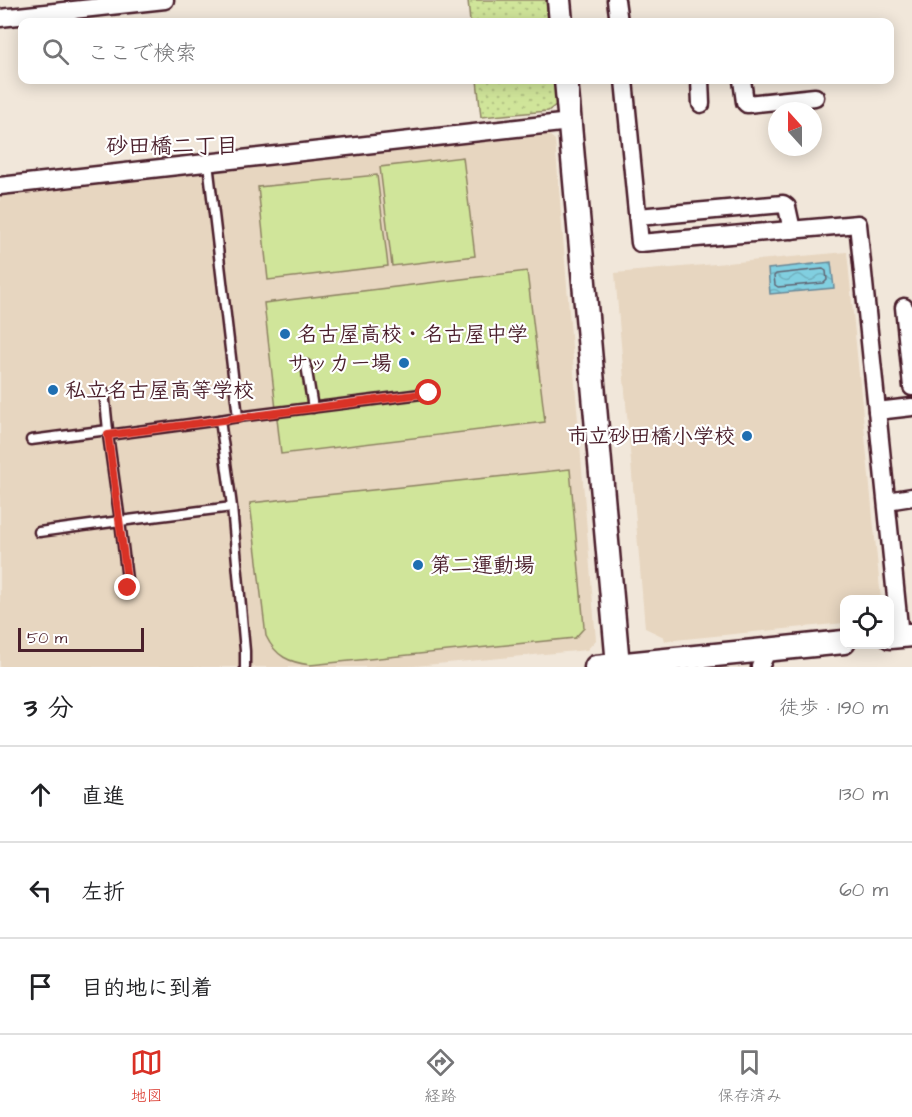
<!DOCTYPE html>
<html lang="ja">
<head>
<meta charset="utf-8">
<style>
	:root { --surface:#fff; --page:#f2f2f2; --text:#202124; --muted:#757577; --line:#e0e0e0; --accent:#d93025 }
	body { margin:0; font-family:"Architects Daughter","Klee One",sans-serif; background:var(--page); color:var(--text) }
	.controls { position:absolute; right:18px; bottom:18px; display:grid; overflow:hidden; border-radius:12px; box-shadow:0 3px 15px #0003 }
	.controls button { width:54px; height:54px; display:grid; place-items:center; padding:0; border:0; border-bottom:2px solid var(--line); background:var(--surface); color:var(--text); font:30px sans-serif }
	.compass { position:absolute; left:768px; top:102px; width:54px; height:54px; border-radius:50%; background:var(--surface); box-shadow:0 3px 15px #0003; rotate:339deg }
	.scale { position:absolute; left:18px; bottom:15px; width:126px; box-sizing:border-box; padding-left:6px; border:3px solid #4a1f2b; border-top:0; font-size:16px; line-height:21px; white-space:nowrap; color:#4a1f2b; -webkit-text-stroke:4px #fff; paint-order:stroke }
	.stop { position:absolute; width:18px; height:18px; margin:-14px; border:4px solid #d93025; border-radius:50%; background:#fff }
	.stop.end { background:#d93025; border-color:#fff; box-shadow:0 2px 6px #0008 }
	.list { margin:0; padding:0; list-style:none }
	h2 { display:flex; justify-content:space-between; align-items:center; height:78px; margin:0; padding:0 24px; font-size:26px }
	h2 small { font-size:20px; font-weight:400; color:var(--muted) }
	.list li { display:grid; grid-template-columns:39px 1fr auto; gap:18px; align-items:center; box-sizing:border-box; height:96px; padding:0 24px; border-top:2px solid var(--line) }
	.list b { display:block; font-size:22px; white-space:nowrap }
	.list em { font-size:20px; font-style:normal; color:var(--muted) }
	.icon { flex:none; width:33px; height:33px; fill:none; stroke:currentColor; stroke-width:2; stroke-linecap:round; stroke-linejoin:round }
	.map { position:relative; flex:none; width:912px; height:667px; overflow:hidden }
	.search { position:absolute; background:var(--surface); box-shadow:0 3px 15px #0003; left:18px; right:18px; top:18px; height:66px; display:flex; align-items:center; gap:15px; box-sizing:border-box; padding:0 21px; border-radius:12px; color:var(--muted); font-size:22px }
	.sheet { height:366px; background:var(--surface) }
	nav { display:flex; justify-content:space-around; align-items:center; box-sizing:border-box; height:84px; border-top:2px solid var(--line); background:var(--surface); font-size:16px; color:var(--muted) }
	nav a { display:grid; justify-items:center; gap:3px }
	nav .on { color:var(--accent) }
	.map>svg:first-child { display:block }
	.built { fill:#e7d6c0 }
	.green { fill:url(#green-dots); stroke:#8d8262; stroke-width:1.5 }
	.pitch { fill:#d0e59a; stroke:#8d8262; stroke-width:1.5 }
	.water { fill:url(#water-waves); stroke:#6b8998; stroke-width:1.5 }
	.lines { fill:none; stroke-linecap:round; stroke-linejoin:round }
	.shore { stroke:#606573; stroke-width:1.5 }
	.lane-casing { stroke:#4a1f2b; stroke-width:13 }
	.street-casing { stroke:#4a1f2b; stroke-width:21 }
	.secondary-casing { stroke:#4a1f2b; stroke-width:27 }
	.lane { stroke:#fff; stroke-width:8 }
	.street { stroke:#fff; stroke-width:16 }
	.secondary { stroke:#fff; stroke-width:22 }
	.route { stroke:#d93025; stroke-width:8 }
	.poi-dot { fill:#1f6fb2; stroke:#fff; stroke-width:2 }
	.labels { text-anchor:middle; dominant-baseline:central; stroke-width:4.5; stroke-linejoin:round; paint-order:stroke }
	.poi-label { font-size:21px; font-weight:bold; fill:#4a1f2b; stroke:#fff; text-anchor:start }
	.neighbourhood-label { font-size:22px; font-weight:bold; fill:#4a1f2b; stroke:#fff }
</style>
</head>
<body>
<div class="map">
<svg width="912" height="667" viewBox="0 0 912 667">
	<defs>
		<pattern id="green-dots" width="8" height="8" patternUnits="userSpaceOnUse" patternTransform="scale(1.5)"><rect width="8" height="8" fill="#d0e59a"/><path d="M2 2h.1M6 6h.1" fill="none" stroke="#b4c485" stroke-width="1.8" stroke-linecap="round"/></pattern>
		<pattern id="water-waves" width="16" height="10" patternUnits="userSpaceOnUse" patternTransform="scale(1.5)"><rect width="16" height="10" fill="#81cfe0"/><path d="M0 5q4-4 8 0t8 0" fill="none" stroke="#71b1c0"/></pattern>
	</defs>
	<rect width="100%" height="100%" fill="#f1e7da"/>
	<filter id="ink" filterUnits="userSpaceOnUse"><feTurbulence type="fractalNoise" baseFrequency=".0167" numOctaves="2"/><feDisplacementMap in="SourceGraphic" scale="12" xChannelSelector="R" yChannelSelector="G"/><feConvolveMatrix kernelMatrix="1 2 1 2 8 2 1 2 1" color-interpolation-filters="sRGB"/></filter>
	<g filter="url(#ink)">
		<!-- built -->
		<g class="built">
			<path d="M547 133 555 140 596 640 587 650 404 667H0V194Z"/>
			<path d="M847 252 881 599 844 600V623L665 641 664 637 645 628 615 273Z"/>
		</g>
		<!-- green -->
		<g class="green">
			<path d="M468 0H546L548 22H470Z"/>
			<path d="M477 80H555L557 104 548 111 481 117Z"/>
		</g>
		<!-- pitch -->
		<g class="pitch">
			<path d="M463 157 475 256 392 266 380 167Z"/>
			<path d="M377 175 388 266 268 280 258 187Z"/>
			<path d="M527 271 545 422 281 454 264 303Z"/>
			<path d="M570 469 584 628 575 638 310 665C289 662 276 657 266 636L250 503Z"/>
		</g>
		<!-- water -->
		<path class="water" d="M831 262 834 288 770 294 768 269Z"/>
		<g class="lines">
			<!-- shore -->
			<path class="shore" d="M823 269 826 271 827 280 824 283 778 287 775 285 774 276 776 274Z"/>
			<defs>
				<g id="lane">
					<path d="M208 163 238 417 220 420"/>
					<path d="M306 365 313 408"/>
					<path d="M104 391 108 430"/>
					<path d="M238 417 429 393"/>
					<path d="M31 440 108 430V435"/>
					<path d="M232 507 120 521 108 435 220 420 231 499 232 507 245 651V667"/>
					<path d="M39 532 120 521 128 588"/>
				</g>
				<g id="street">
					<path d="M616 0 619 22"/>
					<path d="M0 18 165 0"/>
					<path d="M624 80 640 243 858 224 900 636"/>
					<path d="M700 80 701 104"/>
					<path d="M742 80 745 102 747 104 815 97"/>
					<path d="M0 186 570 122"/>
					<path d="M638 217 783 204 787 207 792 230"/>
					<path d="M904 307 912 387"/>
					<path d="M877 411 912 407"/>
					<path d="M887 501 912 497"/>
					<path d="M760 667 768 649"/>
				</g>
				<g id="secondary">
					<path d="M559 0 561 22"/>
					<path d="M566 80 618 665"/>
					<path d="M890 637 912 635"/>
					<path d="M596 667 844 642"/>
				</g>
			</defs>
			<!-- lane casing -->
			<use href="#lane" class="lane-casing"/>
			<!-- street casing -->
			<use href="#street" class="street-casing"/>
			<!-- secondary casing -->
			<use href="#secondary" class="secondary-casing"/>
			<!-- lane -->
			<use href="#lane" class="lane"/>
			<!-- street -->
			<use href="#street" class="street"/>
			<!-- secondary -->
			<use href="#secondary" class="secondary"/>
		</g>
	</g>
	<g class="lines" filter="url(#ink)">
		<!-- route -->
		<path class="route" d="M128 588 108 435 429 393"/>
	</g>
	<!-- markers -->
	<g class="poi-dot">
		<circle cx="285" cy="334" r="6"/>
		<circle cx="404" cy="363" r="6"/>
		<circle cx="53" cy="390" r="6"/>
		<circle cx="747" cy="436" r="6"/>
		<circle cx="418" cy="565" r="6"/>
	</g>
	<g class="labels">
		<!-- poi labels -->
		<g class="poi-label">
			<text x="297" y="334">名古屋高校・名古屋中学</text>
			<text x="392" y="363" text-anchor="end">サッカー場</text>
			<text x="65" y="390">私立名古屋高等学校</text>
			<text x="735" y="436" text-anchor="end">市立砂田橋小学校</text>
			<text x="430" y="565">第二運動場</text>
		</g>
		<!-- neighbourhood labels -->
		<g class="neighbourhood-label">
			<text x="172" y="146">砂田橋二丁目</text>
		</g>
	</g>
</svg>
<div class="controls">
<button><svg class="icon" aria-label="locate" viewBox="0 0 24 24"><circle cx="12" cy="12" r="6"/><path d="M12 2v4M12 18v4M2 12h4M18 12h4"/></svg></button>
</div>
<svg class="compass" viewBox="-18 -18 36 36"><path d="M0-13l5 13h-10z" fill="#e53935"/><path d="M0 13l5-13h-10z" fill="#757577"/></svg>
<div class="scale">50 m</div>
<div class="stop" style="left:429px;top:393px"></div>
<div class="stop end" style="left:128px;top:588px"></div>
<div class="search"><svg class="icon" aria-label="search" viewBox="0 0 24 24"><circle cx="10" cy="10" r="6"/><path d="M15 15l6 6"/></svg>ここで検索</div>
</div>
<section class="sheet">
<h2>3 分<small>徒歩 · 190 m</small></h2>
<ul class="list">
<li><svg class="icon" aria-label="ahead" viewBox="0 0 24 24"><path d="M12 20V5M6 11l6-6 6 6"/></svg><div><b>直進</b></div><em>130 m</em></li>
<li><svg class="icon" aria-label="left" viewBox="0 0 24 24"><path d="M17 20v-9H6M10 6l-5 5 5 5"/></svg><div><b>左折</b></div><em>60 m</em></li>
<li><svg class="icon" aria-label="arrive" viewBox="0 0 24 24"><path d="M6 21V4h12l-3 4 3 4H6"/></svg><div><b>目的地に到着</b></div></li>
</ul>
</section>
<nav>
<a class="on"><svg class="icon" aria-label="map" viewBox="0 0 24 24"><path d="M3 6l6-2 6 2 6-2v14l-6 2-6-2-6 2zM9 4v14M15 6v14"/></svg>地図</a>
<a><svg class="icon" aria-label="directions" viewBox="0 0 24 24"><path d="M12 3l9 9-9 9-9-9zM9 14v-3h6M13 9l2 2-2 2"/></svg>経路</a>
<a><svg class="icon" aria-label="saved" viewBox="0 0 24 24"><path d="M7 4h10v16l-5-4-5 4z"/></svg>保存済み</a>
</nav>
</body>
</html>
